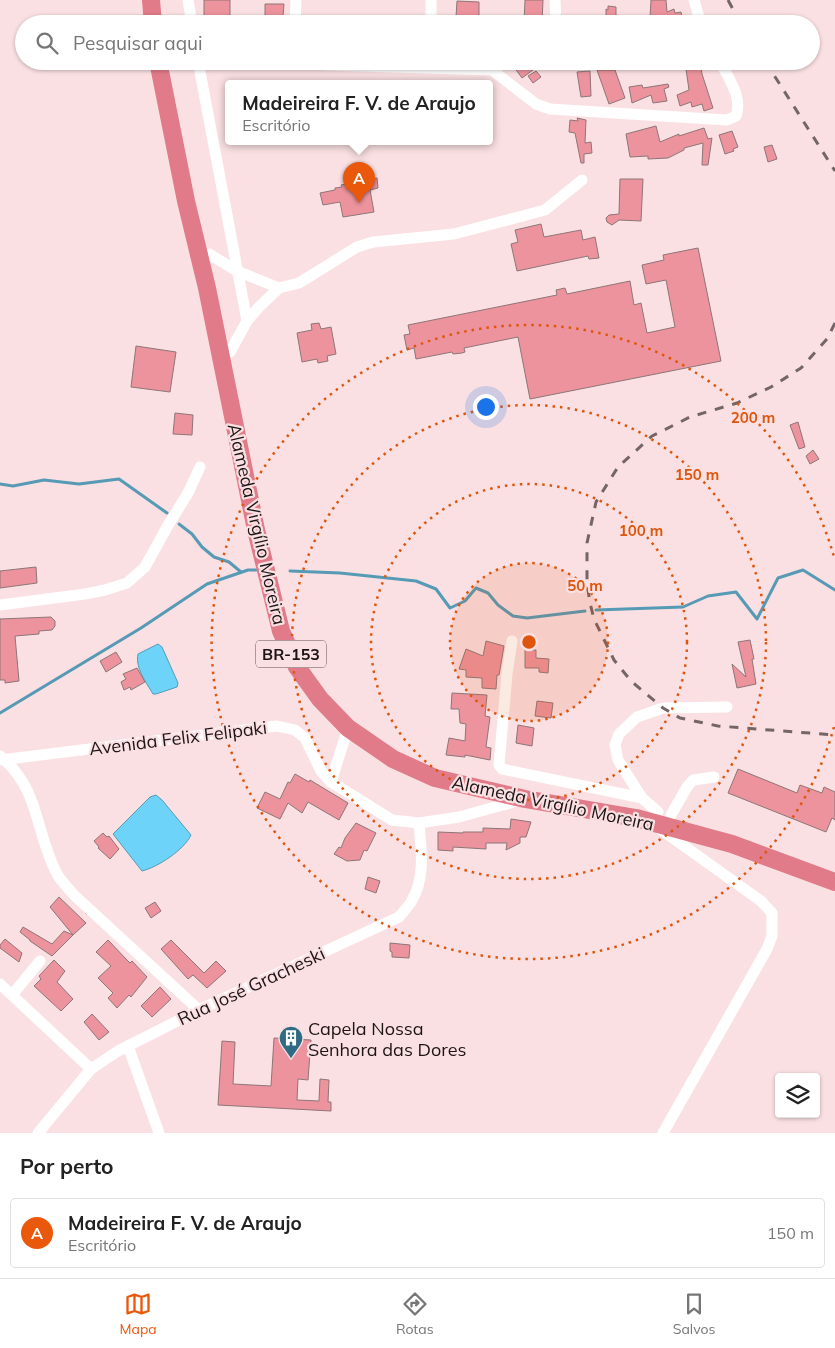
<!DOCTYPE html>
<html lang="pt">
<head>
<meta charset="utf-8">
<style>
	:root { --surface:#fff; --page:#f2f2f2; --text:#222; --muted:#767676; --line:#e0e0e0; --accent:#ea580c }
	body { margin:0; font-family:Mulish,sans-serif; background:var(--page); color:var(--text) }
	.controls { position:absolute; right:15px; bottom:15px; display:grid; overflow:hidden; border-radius:5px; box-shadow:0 1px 4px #0004 }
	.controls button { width:45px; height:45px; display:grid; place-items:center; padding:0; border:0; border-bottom:1px solid var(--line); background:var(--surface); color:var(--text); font:25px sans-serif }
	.you { position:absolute; left:485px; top:406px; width:18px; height:18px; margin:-12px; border:4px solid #fff; border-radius:50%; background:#1a73e8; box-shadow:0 0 0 8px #1a73e833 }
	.badge { display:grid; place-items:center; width:32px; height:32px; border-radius:50%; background:var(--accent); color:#fff; font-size:16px; font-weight:700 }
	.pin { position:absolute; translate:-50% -41px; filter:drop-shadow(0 1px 2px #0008) }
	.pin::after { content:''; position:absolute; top:26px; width:18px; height:15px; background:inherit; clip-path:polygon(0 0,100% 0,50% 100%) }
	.popup { position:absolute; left:225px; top:80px; width:268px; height:65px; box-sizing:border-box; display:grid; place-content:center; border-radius:5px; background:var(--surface); filter:drop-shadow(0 1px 4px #0005); font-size:16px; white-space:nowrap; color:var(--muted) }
	.popup b { font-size:19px; color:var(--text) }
	.popup::after { content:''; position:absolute; left:50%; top:100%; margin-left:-10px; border:10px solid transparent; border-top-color:var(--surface) }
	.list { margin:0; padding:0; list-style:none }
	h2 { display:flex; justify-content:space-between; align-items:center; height:65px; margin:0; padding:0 20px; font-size:21px }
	h2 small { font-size:16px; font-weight:400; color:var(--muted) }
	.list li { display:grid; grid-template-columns:32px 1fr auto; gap:15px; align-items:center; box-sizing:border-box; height:70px; margin:0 10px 10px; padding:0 10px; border:1px solid var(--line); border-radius:5px }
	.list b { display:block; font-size:19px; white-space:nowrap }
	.list p { margin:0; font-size:16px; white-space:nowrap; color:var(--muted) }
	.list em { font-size:16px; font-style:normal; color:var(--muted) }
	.icon { flex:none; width:28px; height:28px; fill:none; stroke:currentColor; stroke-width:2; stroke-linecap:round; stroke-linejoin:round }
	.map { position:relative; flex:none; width:835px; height:1133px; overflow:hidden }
	.search { position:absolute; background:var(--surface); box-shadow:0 1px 4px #0004; left:15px; right:15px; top:15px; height:55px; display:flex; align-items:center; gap:12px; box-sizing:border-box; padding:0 18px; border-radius:28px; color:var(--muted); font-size:19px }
	.sheet { height:145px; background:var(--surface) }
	nav { display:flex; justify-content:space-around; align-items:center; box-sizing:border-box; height:70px; border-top:1px solid var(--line); background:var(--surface); font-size:14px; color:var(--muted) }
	nav a { display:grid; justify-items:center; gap:2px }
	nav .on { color:var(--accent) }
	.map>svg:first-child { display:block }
	.water { fill:#6ed3f9; stroke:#569ab5 }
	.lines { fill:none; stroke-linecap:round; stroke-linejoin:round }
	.stream { stroke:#569ab5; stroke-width:3 }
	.building { fill:#ec939d; stroke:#8d7678 }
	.minor { stroke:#fff; stroke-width:11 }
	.highway { stroke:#e17b89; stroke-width:18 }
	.rail { stroke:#746566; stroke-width:3; stroke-dasharray:9 9; stroke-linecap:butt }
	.ring { fill:none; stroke:#de560c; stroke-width:2.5; stroke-dasharray:2.5 5 }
	.labels { text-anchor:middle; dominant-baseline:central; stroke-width:4.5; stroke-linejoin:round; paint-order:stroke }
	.shield { fill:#fae0e2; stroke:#5f5152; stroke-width:1 }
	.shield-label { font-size:16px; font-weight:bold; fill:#1d1415 }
	.street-label { font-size:18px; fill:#1d1415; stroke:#fae0e2 }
	.poi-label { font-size:18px; fill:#1d1415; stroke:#fae0e2; text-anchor:start }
	.centre { fill:#de560c; stroke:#fae0e2; stroke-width:2.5 }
	.ring-label { font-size:15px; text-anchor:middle; font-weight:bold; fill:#de560c; stroke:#fae0e2; stroke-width:4.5; stroke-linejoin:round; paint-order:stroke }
</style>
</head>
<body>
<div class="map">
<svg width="835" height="1133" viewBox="0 0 835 1133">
	<rect width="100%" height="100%" fill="#fae0e2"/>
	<!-- water -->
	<g class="water">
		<path d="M158 644 162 647 178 683 177 687 156 694H153C146 682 135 668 138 654Z"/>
		<path d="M156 795 162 800 191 835C184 850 158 867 142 871L113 834 150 797Z"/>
	</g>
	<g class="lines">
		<!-- stream -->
		<g class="stream">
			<path d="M0 484 13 486 44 480 79 484 119 479 167 513"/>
			<path d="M179 524 192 534 202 547 214 557 229 562 241 572"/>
			<path d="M290 571 340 573 416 581 436 589 450 608 465 601 476 588 488 593 498 605 513 616 527 618 585 611"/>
			<path d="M596 610 683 607 708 596 736 592 757 619 778 578 803 570 835 590"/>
			<path d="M0 713 141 628 207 584 248 570H258"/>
		</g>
	</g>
	<!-- building -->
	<g class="building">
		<rect x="204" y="0" width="26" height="23"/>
		<path d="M525 0H543L542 23 524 22Z"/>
		<path d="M651 0H666L667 12 674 9 675 13 681 12 683 24H668L667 18H650Z"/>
		<path d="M457 1 479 2V19L456 17Z"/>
		<path d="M265 4H284L283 16H277L278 24H265Z"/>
		<path d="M608 6 616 7V18L606 19V9L608 10Z"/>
		<path d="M523 61H527L533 70 522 78 514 67Z"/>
		<path d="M700 61 702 74 713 108 704 111 702 104 692 107 691 102 680 106 677 95 689 90 685 62Z"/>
		<path d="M597 70H615L625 98 609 104Z"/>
		<path d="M536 71 541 77 533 83 528 76Z"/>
		<path d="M590 71 591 96 581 97 577 72Z"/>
		<path d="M668 84 669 87 664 89 667 101 653 103 651 95 632 103 629 87 642 85 643 88Z"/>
		<path d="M577 118 586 120 585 143 591 142 592 153 584 154V163H581L575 133 569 132 570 120 578 121Z"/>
		<path d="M656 126 660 142 679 134V136L704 128 708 139 712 138 708 165H702L703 143 684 148V150L668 158 648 159V156L630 157 626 134Z"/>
		<path d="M732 131 738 147 733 149 734 151 725 154 719 135Z"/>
		<path d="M772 145 777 159 768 162 764 147Z"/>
		<path d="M377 178 378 188 370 190 374 212 343 217 340 202 323 205 320 193 335 190V188L342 187 341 185Z"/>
		<path d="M620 179H643L641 221 619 220 612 225 607 222 606 218 609 215 619 214Z"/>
		<path d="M541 224 544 237 581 230 583 240 595 237 599 258 589 259 588 256 517 271 511 244 518 242 515 230Z"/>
		<path d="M698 248 721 361 530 399 518 337 464 348 465 352 462 353 453 354 452 352 416 359 414 348 407 350 404 335 410 334 408 325 557 295 556 290 565 288 567 294 630 281 634 305 641 303 647 333 675 327 666 280 646 284 642 265 664 260 663 255Z"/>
		<path d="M319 323 321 329 331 327 336 354 327 356 328 361 318 363 317 359 302 362 297 333 312 330 311 324Z"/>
		<path d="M136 346 176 352 170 392 131 387Z"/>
		<path d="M175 413 193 415 192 435 173 434Z"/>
		<path d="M798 422 805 447 799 449 790 425Z"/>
		<path d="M813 450 819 459 810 464 806 456Z"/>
		<path d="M36 567 37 583 0 588V571Z"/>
		<path d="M51 617 55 621V626L52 630 39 631V634L15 636 19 681 5 683V680H0V619Z"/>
		<path d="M750 640 754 659H752L756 684 737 688 732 664 746 677 738 642Z"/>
		<path d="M486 641 504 646 499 675H497L496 689 482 688V678L466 677V670L459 669 466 649 483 656Z"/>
		<path d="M525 650H536V658L549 659 548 673 539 672V668H525Z"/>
		<path d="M116 652 122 662 106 672 100 661Z"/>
		<path d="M137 668 145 682 131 690 130 687 124 690 121 682 126 679 123 674Z"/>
		<path d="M452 693 487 695 485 716 490 717 486 747 491 748 490 760 465 755V757L446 755 449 738 465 741 466 724 460 723 459 709H451Z"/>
		<path d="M537 701 553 703 551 718 535 716Z"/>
		<path d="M518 725 534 728 532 746 516 743Z"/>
		<path d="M738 769 797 793 800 785 822 793 824 787 835 792V820L832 818 826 832 728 793Z"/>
		<path d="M295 774 309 782 310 780 348 803 339 820 308 802 302 813 288 803 280 819 257 808 265 792 280 799 288 782 290 783Z"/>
		<path d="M511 819 531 822 526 837H520V843L506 850 507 843H486V849L453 847V851L438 850V832L463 833V832H483V828L510 829Z"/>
		<path d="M356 823 376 833 367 851 364 850 360 860 347 861 334 854 339 847 341 848 345 838Z"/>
		<path d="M103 833 107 837 109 836 119 849 110 859 98 848 99 847 94 841Z"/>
		<path d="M368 877 380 881 376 893 365 889Z"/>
		<path d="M59 897 86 923 73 935 50 907Z"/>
		<path d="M155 902 161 911 151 918 145 908Z"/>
		<path d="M23 927 52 944 64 931 73 935 52 956 30 941V940L20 932Z"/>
		<path d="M5 939 22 953 19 962 0 948V945Z"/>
		<path d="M108 940 126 959 130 963 132 961 147 977 131 997 129 995 117 1008 108 998 113 993 98 978 111 966 96 952Z"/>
		<path d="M171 940 204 973 216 961 226 971 207 988 193 975 188 979 161 949Z"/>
		<path d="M390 943 410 945 409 958 392 957V952L390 951Z"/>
		<path d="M54 960 65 971 57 982 73 999 61 1011 34 986 41 979 39 976Z"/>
		<path d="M160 987 171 999 152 1017 141 1006Z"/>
		<path d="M92 1014 109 1032 99 1040 84 1022Z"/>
		<path d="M274 1038 311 1040 308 1080 298 1079 297 1100 319 1101 320 1079 329 1080 328 1102H331V1111L218 1105 222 1041 235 1042 233 1084 271 1086Z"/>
	</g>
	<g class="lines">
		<!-- minor -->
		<g class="minor">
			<path d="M188 0 192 24"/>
			<path d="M431 0V24"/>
			<path d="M555 0 556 24"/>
			<path d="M694 0 701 24"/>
			<path d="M295 24 296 0"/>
			<path d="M198 61 247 321"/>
			<path d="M274 61 327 65 492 70 536 104 550 109 727 120 736 116C743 97 728 78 720 61"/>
			<path d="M492 70 507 61"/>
			<path d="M209 254 237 271 279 288"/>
			<path d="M230 352 247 321 259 307 279 288 299 283 357 247 373 242 454 234 545 210 582 180"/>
			<path d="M0 605 85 594 105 590 127 583 145 567 167 527 188 493 200 467"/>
			<path d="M512 641 507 674 499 765 502 769 642 798 658 812"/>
			<path d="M0 756C41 790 34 830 57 874 61 881 68 888 74 895L199 1010"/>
			<path d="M0 760 277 726 295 730 305 738 321 771 331 782 392 820 419 823 459 817 521 800"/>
			<path d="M331 782 348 728"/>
			<path d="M642 798 618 760 615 745 619 734 637 717 663 708 727 707"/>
			<path d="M671 815 687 787 693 780 714 777"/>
			<path d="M659 828 761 901 772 913V936L767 949 663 1133"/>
			<path d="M0 984 91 1069"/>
			<path d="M12 995 40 961"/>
			<path d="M128 1046 159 1133"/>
			<path d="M38 1133 91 1069 118 1051 199 1010 399 917C403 912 408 907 411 902 426 878 421 849 419 823"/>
		</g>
		<!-- highway -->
		<g class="highway">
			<path d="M151 0 153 24"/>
			<path d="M158 61 186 201 207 288 256 530 281 631 297 667 320 699 348 728 393 759 435 778 525 799 636 818 732 844 835 882"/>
		</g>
		<!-- rail -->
		<g class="rail">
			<path d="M728 0 741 24"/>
			<path d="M765 61 835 171"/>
			<path d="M835 323 827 339 801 368 771 387 737 403 690 417 652 436 618 467 596 502 587 543V583L590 603 594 619 614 660 631 681 663 708 680 718 718 726 835 735"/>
		</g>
	</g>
	<!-- distance rings -->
	<circle cx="529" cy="642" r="79" fill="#de560c" fill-opacity=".12"/>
	<g class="ring">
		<circle cx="529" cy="642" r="79"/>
		<circle cx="529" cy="642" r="158"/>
		<circle cx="529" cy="642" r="237"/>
		<path d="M834 727A317 317 0 1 1 834 557"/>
	</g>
	<!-- icons -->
	<defs>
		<symbol id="building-pin" viewBox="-11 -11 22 30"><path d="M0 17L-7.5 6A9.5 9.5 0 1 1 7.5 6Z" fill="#2f6c83" stroke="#fae0e2"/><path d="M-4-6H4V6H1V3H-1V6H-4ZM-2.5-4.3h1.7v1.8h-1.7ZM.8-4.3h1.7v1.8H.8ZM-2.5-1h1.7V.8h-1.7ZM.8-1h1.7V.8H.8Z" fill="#fff"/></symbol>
	</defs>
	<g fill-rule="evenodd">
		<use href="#building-pin" x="277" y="1024" width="28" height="38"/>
	</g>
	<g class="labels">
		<!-- shield labels -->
		<rect class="shield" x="256" y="640.5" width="70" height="27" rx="4"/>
		<g class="shield-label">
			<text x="291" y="654">BR-153</text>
		</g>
		<!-- street labels -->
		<g class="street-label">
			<text transform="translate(257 524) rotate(77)">Alameda Virgílio Moreira</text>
			<text transform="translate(178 738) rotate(-7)">Avenida Felix Felipaki</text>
			<text transform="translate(553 803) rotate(12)">Alameda Virgílio Moreira</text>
			<text transform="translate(251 986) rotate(-25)">Rua José Gracheski</text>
		</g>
		<!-- poi labels -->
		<g class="poi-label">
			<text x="308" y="1028">Capela Nossa<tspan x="308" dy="21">Senhora das Dores</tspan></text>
		</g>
	</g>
	<circle cx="529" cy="642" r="8" class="centre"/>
	<g class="ring-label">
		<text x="753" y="423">200 m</text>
		<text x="697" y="480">150 m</text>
		<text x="641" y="536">100 m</text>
		<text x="585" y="591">50 m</text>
	</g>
</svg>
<div class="controls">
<button><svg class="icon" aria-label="layers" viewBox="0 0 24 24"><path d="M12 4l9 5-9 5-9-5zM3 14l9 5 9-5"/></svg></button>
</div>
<div class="you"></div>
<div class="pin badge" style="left:359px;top:203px">A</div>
<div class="popup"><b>Madeireira F. V. de Araujo</b>Escritório</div>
<div class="search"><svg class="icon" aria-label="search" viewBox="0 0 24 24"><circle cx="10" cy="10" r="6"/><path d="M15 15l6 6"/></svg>Pesquisar aqui</div>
</div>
<section class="sheet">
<h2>Por perto<small></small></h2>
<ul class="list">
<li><span class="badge">A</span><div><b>Madeireira F. V. de Araujo</b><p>Escritório</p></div><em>150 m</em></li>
</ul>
</section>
<nav>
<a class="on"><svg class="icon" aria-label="map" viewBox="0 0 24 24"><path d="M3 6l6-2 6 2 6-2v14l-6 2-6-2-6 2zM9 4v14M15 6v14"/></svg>Mapa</a>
<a><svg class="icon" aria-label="directions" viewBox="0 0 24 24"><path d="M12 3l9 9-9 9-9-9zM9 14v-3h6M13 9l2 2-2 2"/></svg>Rotas</a>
<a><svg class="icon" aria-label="saved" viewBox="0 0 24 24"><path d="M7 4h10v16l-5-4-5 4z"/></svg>Salvos</a>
</nav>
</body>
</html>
